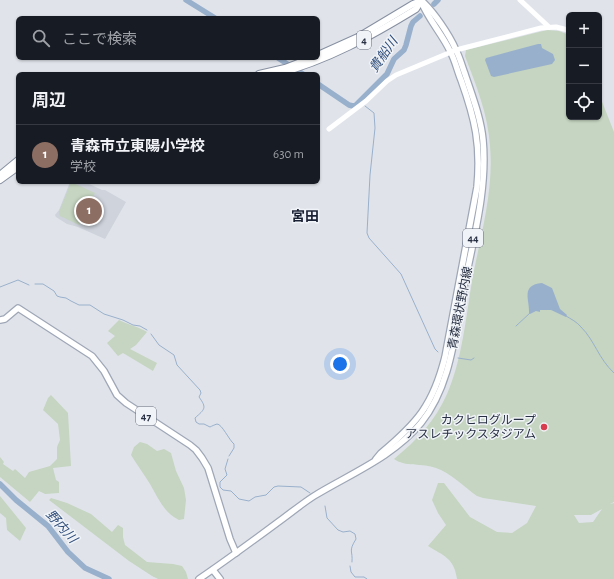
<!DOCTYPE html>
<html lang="ja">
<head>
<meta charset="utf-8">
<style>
	:root { --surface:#171b24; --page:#20242c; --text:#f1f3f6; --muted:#9ea1a6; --line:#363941; --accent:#8c9099 }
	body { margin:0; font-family:"Alegreya Sans","Noto Sans JP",sans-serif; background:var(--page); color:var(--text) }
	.controls { position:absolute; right:12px; top:12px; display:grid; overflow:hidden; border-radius:6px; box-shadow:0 1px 3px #0004 }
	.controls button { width:36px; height:36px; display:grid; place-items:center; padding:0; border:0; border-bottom:1px solid var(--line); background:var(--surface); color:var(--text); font:20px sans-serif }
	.you { position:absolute; left:340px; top:364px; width:14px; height:14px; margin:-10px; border:3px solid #fff; border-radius:50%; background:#1a73e8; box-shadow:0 0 0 6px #1a73e833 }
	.badge { display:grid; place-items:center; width:26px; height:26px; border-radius:50%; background:var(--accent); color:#fff; font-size:13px; font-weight:700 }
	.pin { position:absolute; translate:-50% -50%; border:2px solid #fff; box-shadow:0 1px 4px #0006 }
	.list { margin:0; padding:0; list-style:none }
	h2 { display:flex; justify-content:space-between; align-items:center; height:52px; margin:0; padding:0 16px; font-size:17px }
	h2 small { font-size:13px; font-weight:400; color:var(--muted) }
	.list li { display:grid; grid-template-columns:26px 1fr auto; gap:12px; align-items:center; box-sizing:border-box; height:60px; padding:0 16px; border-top:1px solid var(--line) }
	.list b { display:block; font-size:15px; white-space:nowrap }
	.list p { margin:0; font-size:13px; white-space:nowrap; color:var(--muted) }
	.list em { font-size:13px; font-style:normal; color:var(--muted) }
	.icon { flex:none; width:22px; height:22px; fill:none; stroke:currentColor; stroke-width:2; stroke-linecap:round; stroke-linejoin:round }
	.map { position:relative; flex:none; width:614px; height:579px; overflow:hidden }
	.search { position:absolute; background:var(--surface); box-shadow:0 1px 3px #0004; left:16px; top:16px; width:304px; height:44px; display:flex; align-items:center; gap:10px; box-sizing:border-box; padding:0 14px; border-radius:6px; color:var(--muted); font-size:15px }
	.panel { position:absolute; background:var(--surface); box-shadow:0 1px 3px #0004; left:16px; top:72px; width:304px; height:112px; border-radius:6px }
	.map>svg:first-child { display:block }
	.built { fill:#ced3dc }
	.green { fill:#c5d5c1; fill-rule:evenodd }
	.water { fill:#99b0cc }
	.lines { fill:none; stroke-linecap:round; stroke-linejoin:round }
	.stream { stroke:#99b0cc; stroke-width:1 }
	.river { stroke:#99b0cc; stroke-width:5.5 }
	.primary-casing { stroke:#9fa7b7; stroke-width:8 }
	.highway-casing { stroke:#8790a2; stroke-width:8 }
	.secondary { stroke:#fff; stroke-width:5 }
	.primary { stroke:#fff; stroke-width:5.5 }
	.highway { stroke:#fff; stroke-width:6 }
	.poi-dot { fill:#d73d4d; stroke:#f0f3f7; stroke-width:1.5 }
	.labels { text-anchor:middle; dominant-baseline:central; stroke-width:3; stroke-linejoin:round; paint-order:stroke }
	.shield { fill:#f0f3f7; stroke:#646a79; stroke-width:1 }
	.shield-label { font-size:11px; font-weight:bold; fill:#283043 }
	.street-label { font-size:12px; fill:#283043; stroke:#f0f3f7 }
	.poi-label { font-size:12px; fill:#283043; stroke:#f0f3f7; text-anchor:end }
	.water-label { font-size:13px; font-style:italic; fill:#2f4d7a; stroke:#f0f3f7 }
	.quarter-label { font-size:14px; font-weight:bold; fill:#1a2134; stroke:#f0f3f7 }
</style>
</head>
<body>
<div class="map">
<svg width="614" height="579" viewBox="0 0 614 579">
	<rect width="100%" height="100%" fill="#e0e4ea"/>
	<!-- built -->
	<path class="built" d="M70 182H85L102 190H105L126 202 105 239 78 227 67 224 56 217 55 215 59 210Z"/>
	<!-- green -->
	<g class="green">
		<path d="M547 30 559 31 569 35V117H599V94L614 132V502L610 504 614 503V579H457C454 558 444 556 428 546L446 525 438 513 432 500 438 483H444L470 517 497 532 512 533 527 523 536 506 483 498 477 496C464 487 451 473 436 468 423 463 404 467 394 459 417 440 435 421 447 394 462 360 466 317 472 281 480 237 494 192 490 146 488 114 476 85 465 56L466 50ZM602 509 593 522 579 523 574 515H591Z"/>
		<path d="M71 182 95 193 79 225 60 216 59 212Z"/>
		<path d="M119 320C129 325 139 327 147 332L136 345 130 349 157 363 153 371 123 353 118 356 107 343 115 336 108 331Z"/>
		<path d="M51 395 68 413 71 466 53 468 56 480 59 482V493L45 494 39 491 30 502 0 477V457L4 462 3 464 13 471 15 469 25 478 29 472 50 466 57 459V447L60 440 58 424 43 410 48 398Z"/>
		<path d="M140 442 147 444 157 451 164 449 171 453 176 471 184 488 186 500 184 519 179 520C164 513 158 498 150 484 144 474 137 465 131 455L134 447Z"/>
		<path d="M0 496 26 528 20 541 7 530 6 518 0 513Z"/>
		<path d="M51 498 67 503 91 514 112 532 118 525 123 528V537L125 545 147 562 173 564 182 566 186 572 188 579H158L152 576 129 561 49 500Z"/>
	</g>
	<!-- water -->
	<g class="water">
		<path d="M538 44H541L542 48 553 54 555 60 552 64 494 77 491 76 485 60 486 58Z"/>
		<path d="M542 283 552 288 560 309 567 315 566 317 551 310H540V312L536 311 530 314 529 313C530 300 520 285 542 283Z"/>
	</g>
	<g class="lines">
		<!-- stream -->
		<g class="stream">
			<path d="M365 106 374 113 375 128 370 175 367 233 369 238 401 274 435 349 438 352"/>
			<path d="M35 284H43L54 291 57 296 60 297 66 298 71 301 79 305H90L104 314 123 320 133 325 140 326 147 330"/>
			<path d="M0 287 18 280 29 285"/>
			<path d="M566 316C571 319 577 322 581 327 595 341 598 358 614 373"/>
			<path d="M516 326 530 313"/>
			<path d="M151 334 159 345 174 355 177 365 200 390 201 393 199 397C207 408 205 409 195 418L196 422 199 424H204L210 427C212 426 214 425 217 424 222 424 229 440 234 444V448L229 456"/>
			<path d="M458 358 471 360 474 358"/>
			<path d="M228 459 225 469 227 475 220 482V487L223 490 231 491 239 499 249 501 255 497 266 495 274 487 278 486 301 487 310 493"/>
			<path d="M325 506 327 518 338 530 343 532 350 531 355 534 356 539C348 552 353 550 352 562"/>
			<path d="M350 566 351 572 355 577H364L367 579"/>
		</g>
		<!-- river -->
		<g class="river">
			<path d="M186 0 215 18"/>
			<path d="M434 4 438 0"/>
			<path d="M278 58 303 74"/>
			<path d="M318 84 349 105 353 106 356 105 387 74 394 59 404 50 406 45 411 26 413 22 420 16"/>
			<path d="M0 484 16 500 48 526 68 552 85 568 109 579"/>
		</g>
		<defs>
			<g id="primary">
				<path d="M0 320 5 319 18 308 92 356 104 371 117 395 126 403 190 445 196 450 202 458 208 468 230 539 236 553"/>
				<path d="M376 459 381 453C417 423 433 405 445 357L477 187C481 145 475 119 461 80 457 70 455 60 450 51 442 34 428 19 421 1"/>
				<path d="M213 570 220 579"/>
				<path d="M199 579C227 560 254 540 281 520 292 512 303 503 314 496 350 474 393 457 421 423 449 388 454 341 462 298 471 247 488 192 483 140 481 118 472 95 465 74 462 66 460 58 456 50 449 34 434 12 421 0"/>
			</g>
			<g id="highway">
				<path d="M318 55 358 37 413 4 421 1"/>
				<path d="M259 74 285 68 311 58"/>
				<path d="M277 74C327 61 372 36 416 9L421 1"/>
				<path d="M0 175 18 160"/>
				<path d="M0 180 18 167"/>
			</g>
		</defs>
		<!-- primary casing -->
		<use href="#primary" class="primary-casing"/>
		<!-- highway casing -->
		<use href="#highway" class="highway-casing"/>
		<!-- secondary -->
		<g class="secondary">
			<path d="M520 0 549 27"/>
			<path d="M329 129 366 101 387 81 396 75 456 50 541 28 556 27 568 30"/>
		</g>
		<!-- primary -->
		<use href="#primary" class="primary"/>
		<!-- highway -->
		<use href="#highway" class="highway"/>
	</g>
	<!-- markers -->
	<circle class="poi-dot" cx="544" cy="427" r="4"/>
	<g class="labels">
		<!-- shield labels -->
		<g class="shield">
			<rect x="357" y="31" width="14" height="18" rx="3"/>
			<rect x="463" y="229" width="20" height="18" rx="3"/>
			<rect x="136" y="407" width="20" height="18" rx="3"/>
		</g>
		<g class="shield-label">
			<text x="364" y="40">4</text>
			<text x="473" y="238">44</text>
			<text x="146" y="416">47</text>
		</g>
		<!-- street labels -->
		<g class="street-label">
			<text transform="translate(460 308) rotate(-79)">青森環状野内線</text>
		</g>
		<!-- poi labels -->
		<g class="poi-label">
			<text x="536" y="420">カクヒログループ<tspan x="536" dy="14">アスレチックスタジアム</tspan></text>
		</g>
		<!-- water labels -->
		<g class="water-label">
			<text transform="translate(384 55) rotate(-55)">貴船川</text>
			<text transform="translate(61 527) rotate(48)">野内川</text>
		</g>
		<!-- quarter labels -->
		<g class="quarter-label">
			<text x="305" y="217">宮田</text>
		</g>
	</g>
</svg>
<div class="controls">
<button>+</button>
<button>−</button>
<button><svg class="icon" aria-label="locate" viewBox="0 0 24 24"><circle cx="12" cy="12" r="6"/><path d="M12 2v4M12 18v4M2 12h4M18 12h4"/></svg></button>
</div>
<div class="you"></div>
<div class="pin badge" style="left:89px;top:211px;background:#8d6e63">1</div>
<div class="search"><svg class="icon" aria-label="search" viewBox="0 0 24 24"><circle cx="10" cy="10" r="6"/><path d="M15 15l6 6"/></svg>ここで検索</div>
<section class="panel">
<h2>周辺<small></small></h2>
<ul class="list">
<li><span class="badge" style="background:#8d6e63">1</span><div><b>青森市立東陽小学校</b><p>学校</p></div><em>630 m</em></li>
</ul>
</section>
</div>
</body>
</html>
